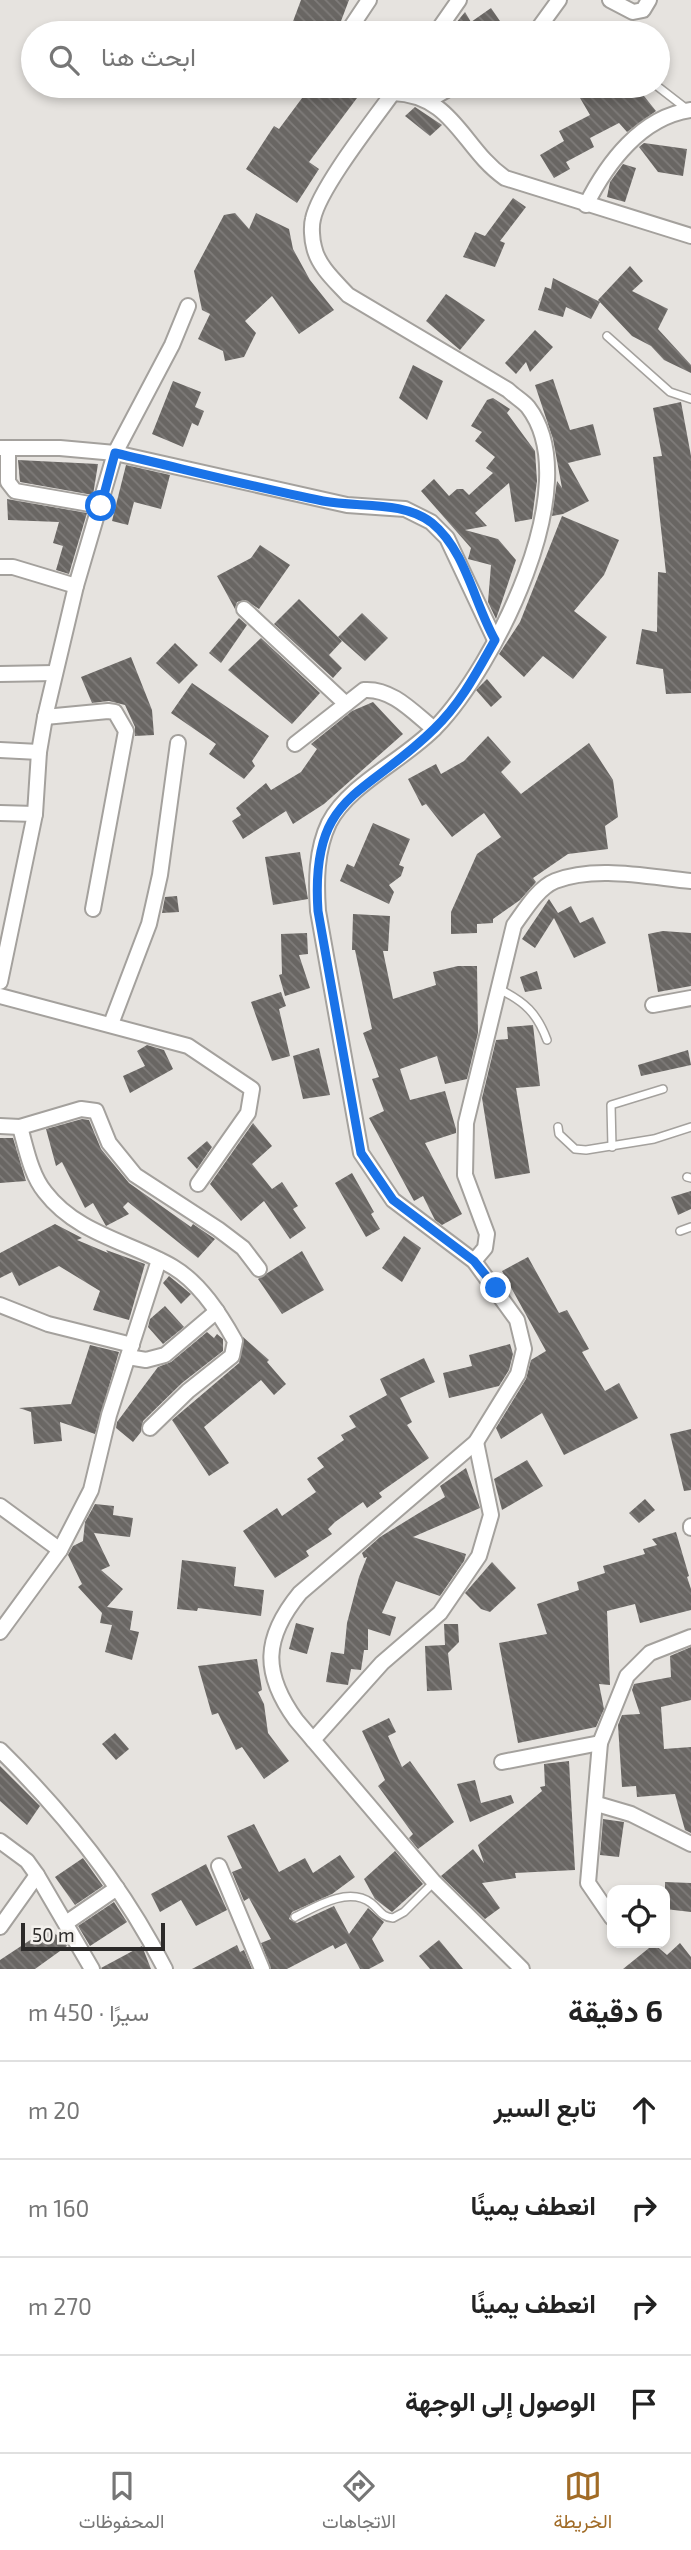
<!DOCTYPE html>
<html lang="ar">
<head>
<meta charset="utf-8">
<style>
	:root { --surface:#fff; --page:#f6f6f6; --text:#222; --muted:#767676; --line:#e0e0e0; --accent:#a16b26 }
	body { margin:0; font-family:"Exo 2",Vazirmatn,sans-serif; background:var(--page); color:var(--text); direction:rtl }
	.controls { position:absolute; right:21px; bottom:21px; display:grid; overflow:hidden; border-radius:14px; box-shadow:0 4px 10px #0003 }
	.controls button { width:63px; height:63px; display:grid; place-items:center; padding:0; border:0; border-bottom:2px solid var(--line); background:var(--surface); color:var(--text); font:35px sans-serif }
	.scale { position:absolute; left:21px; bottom:18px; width:144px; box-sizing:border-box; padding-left:7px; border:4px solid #2c2a29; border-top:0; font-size:19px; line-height:24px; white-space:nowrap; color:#2c2a29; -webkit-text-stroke:5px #f3f0ec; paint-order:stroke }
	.stop { position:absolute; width:21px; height:21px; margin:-16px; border:5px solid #1a73e8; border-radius:50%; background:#fff }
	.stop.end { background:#1a73e8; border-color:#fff; box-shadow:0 2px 7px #0008 }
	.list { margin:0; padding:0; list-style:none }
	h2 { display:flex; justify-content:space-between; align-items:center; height:91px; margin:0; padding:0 28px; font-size:30px }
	h2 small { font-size:23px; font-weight:400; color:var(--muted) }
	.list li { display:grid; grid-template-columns:46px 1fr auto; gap:21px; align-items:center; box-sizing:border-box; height:98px; padding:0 28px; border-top:2px solid var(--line) }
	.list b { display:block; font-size:26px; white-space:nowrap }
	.list em { font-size:23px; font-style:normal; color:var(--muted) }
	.icon { flex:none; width:38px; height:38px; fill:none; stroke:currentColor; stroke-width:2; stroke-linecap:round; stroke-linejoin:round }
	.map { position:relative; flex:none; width:691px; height:1969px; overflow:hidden; direction:ltr }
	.search { position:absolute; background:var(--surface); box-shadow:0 4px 10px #0003; left:21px; right:21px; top:21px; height:77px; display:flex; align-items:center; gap:18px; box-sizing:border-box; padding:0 24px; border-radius:38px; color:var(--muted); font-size:26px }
	.sheet { height:483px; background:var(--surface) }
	nav { display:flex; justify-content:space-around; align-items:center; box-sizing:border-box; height:98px; border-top:2px solid var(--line); background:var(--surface); font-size:19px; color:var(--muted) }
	nav a { display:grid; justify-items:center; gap:4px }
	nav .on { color:var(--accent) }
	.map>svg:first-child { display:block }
	.building { fill:url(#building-back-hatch) }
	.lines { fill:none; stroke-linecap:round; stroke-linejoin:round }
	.lane-casing { stroke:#a4a19d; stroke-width:10 }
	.street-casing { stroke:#a4a19d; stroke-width:18 }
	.lane { stroke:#fff; stroke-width:7 }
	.street { stroke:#fff; stroke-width:14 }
	.route { stroke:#1a73e8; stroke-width:9 }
</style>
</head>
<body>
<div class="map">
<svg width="691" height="1969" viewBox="0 0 691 1969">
	<defs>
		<pattern id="building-back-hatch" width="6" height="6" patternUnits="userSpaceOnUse" patternTransform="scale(1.75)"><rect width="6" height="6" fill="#696663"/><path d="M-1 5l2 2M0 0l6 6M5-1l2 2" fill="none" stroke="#7f7c7a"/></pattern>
	</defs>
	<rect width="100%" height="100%" fill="#e6e3df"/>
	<!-- building -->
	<g class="building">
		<path d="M301 0H349L338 29 322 23 318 33 292 24Z"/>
		<path d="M491 8 502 24 488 33H454L451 29 465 12 471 22Z"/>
		<path d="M311 86H366L309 162 319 169 297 203 246 169 274 126 279 129Z"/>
		<path d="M573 86H636L656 111 627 132 619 123 590 138 594 147 566 162 570 169 554 178 540 155 564 141 559 131 590 115Z"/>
		<path d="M415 107 442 125 430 136 405 116Z"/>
		<path d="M644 143 687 149 683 176 658 172 639 147Z"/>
		<path d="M623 164 636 168 625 202 607 197 610 182Z"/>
		<path d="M513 198 526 207 500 241 505 243 495 267 463 257 475 232 485 236Z"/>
		<path d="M235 213 249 229 256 213 289 229 293 249 310 280 334 310 299 334 272 296 245 321 256 333 244 357 225 361 223 351 198 339 210 314 202 310 194 271 224 215Z"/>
		<path d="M630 266 643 281 632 291 668 309 658 329 691 365V373L664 360 651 346 632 336 598 300Z"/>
		<path d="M553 278 600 302 591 319 566 307 563 317 538 310 545 287 551 289Z"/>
		<path d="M446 294 485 320 460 350 426 321Z"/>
		<path d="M535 330 553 347 530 372 526 362 516 374 505 363Z"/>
		<path d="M413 365 443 381 427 420 399 398Z"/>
		<path d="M553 379 570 430 593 424 601 455 568 463 589 501 563 514 552 516 557 481 562 488 553 439 535 385Z"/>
		<path d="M173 381 201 392 195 407 204 411 198 426 192 423 183 447 152 434Z"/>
		<path d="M493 398 510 409 507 413 535 451 537 481 532 519 515 522 509 483 475 513 487 526 465 530 498 539 516 560 496 619 488 602 491 565 468 559 471 548 421 491 434 479 449 496 457 489H463L469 495 493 473 486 468 495 457 475 441 482 432 471 426 487 400Z"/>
		<path d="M681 402 691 456V693L666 694 663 669 636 664 642 629 657 632 658 572 666 573 653 457 662 456 653 408Z"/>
		<path d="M18 460 98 464 93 495 20 482Z"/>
		<path d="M126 465 170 475 161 509 134 502 128 525 112 521Z"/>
		<path d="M7 499 87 513 69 574 56 570 63 546 53 543 59 522 8 520Z"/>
		<path d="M562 516 619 540 604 575 574 611 607 637 573 679 543 656 524 677 499 654 520 622Z"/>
		<path d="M260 545 290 565 259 609 245 600 237 602 235 609 217 576 251 558Z"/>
		<path d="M299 599 342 641 329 655 342 668 333 678 274 624Z"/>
		<path d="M362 613 388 638 365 661 338 637Z"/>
		<path d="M239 618 247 625 221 663 209 653Z"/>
		<path d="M261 638 320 693 292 724 228 670Z"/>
		<path d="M175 643 198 665 179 684 156 663Z"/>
		<path d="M131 657 152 710 154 735 135 736V727L125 705 109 701 92 703 81 677Z"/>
		<path d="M487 679 502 697 491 707 476 690Z"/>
		<path d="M192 683 269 736 252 761 255 766 244 779 209 754 216 744 171 713Z"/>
		<path d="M373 702 403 734 324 804 293 824 286 811 243 839 232 821 241 815 236 808 266 783 271 790 301 772 317 749 311 744 352 711Z"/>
		<path d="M488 736 511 762 501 772 521 794 589 743 613 780 618 817 605 826 608 849 568 854 533 878 536 882 520 900 493 919V923L477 924V933L451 934V912L477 854 501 837 484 813 452 837 426 804 422 806 408 779 436 764 441 774 464 761Z"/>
		<path d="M373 823 410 839 399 865 404 867 401 876 389 885 394 892 389 904 340 881 347 864 354 867Z"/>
		<path d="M300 852 308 899 273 905 265 857Z"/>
		<path d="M177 896 179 912 162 913 165 897Z"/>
		<path d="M549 899 558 913 571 906 580 923 593 917 606 943 574 958 554 918 535 948 522 939Z"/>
		<path d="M353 914 390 916 388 951H383L393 999 436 985 433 972 458 966H477L478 1033 467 1079 445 1084 437 1056 400 1069 410 1100 445 1091 456 1129V1133L425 1143 462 1214 442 1225 435 1220 423 1196 414 1201 369 1118 384 1111 372 1079 379 1077 363 1033 372 1029 355 950H352Z"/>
		<path d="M663 931 691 933V986L658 992 648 934Z"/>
		<path d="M307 933 308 954 299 955 310 988 285 996 279 975 282 974 281 934Z"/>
		<path d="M537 971 542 989 525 992 520 977Z"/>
		<path d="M281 992 286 1006 279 1009 290 1056 272 1061 251 1002Z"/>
		<path d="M533 1025 540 1086 516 1088 530 1173 495 1179 482 1098 496 1040 508 1039 507 1027Z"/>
		<path d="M147 1045 164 1050 173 1069 130 1093 123 1076 145 1066 137 1051Z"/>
		<path d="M319 1048 330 1095 303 1099 293 1056Z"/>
		<path d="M688 1050 691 1065 641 1076 638 1065Z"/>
		<path d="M82 1119 89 1120 101 1149 129 1183 191 1227 193 1224 215 1239 198 1258 128 1202 123 1207 129 1214 106 1226 93 1203 85 1208 62 1162 56 1166 46 1129Z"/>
		<path d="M253 1123 272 1146 252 1164 272 1189 282 1182 298 1206 293 1209 306 1228 290 1239 264 1201 241 1221 210 1184Z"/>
		<path d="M0 1138H13L26 1181 0 1183Z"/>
		<path d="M207 1141 212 1147 197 1169 187 1158Z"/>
		<path d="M352 1173 374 1212 371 1214 380 1229 366 1237 335 1183Z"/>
		<path d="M691 1191V1209L678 1215 671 1197Z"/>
		<path d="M55 1224 82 1238 77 1240 108 1253 106 1250 145 1264 129 1320 93 1310 100 1291 59 1266 19 1286 12 1272 0 1278V1253Z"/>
		<path d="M404 1236 421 1248 402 1282 382 1268Z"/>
		<path d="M302 1251 324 1290 282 1314 258 1279Z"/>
		<path d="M528 1257 559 1313 567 1310 589 1349 582 1352 605 1391 619 1383 638 1418 564 1455 542 1413 501 1439 496 1428 526 1379 531 1360 546 1351 502 1271Z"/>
		<path d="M169 1276 191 1294 181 1304 163 1283Z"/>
		<path d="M165 1306 184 1327 163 1344 148 1327 150 1319Z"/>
		<path d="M207 1332 214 1338 217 1334 223 1339V1351L182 1383 143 1421 141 1432 133 1442 116 1428 117 1422 158 1367 171 1362Z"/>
		<path d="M243 1337 269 1360 267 1362 286 1384 274 1395 261 1380 204 1427 229 1463 209 1476 172 1420 239 1363Z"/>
		<path d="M510 1344 513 1354 509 1370 499 1386 449 1398 443 1373 472 1366 469 1355Z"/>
		<path d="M90 1345 119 1352 95 1434 60 1422 62 1441 34 1444 31 1412 19 1408 71 1404Z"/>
		<path d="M424 1358 435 1382 400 1398 412 1422 407 1425 429 1458 379 1493 382 1497 367 1508 363 1502 335 1522 328 1529 332 1534 306 1551 309 1556 275 1578 243 1531 277 1508 282 1516 316 1492 307 1479 324 1467 317 1458 344 1440 341 1435 356 1427 349 1416 387 1395 380 1379Z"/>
		<path d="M691 1429V1490L684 1491 670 1434Z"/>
		<path d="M527 1460 543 1486 502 1510 494 1479Z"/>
		<path d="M466 1468 480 1508 413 1537 466 1554 464 1561 440 1596 396 1581 382 1613 396 1617 390 1636 368 1629V1650H364L361 1670 351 1669 348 1685 326 1682 331 1652 344 1654 347 1623 359 1577 367 1557 364 1558 362 1553 380 1537 445 1497 440 1486Z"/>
		<path d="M645 1499 655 1510 639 1523 629 1513Z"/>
		<path d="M95 1504 114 1506 113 1515 133 1518 130 1537 94 1533 110 1566 101 1570 123 1589 107 1607 133 1611 130 1630 139 1632 132 1660 105 1652 112 1625 100 1623 102 1613 78 1587 82 1584 68 1555 73 1546 83 1541 85 1522Z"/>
		<path d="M676 1532 689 1576 687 1577 691 1589V1610L640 1623 635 1604 607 1611 610 1685 599 1684 604 1709 596 1727 518 1743 499 1643 547 1634 537 1604 579 1590 577 1582 605 1573 603 1566 645 1554 643 1549 657 1545 652 1539Z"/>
		<path d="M182 1560 236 1567 234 1586 264 1590 261 1616 198 1608 197 1611 177 1609Z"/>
		<path d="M492 1562 516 1588 490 1612 481 1609 465 1593Z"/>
		<path d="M296 1623 314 1628 307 1654 289 1649Z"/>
		<path d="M444 1624H458L459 1642 448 1653 452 1690 427 1691 425 1646 445 1645Z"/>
		<path d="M691 1647V1700L661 1707 664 1749 691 1747V1833L685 1830 675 1794 637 1797 636 1786 622 1787 618 1725 622 1715 640 1714 632 1690 634 1684 671 1677 670 1656Z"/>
		<path d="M257 1659 262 1690 258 1692 264 1704 268 1733 289 1761 264 1779 242 1747 236 1750 218 1713 212 1715 198 1666Z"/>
		<path d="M389 1718 396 1732 388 1736 402 1767 410 1761 454 1822 418 1849 409 1838 413 1834 378 1786 385 1780 362 1731Z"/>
		<path d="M115 1733 129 1749 116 1760 102 1744Z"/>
		<path d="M569 1761 575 1870 515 1873 516 1878 482 1883 500 1908 485 1919 441 1876 473 1849 484 1863 478 1845 542 1791 540 1787 545 1786 544 1764Z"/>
		<path d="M0 1766 40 1806 27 1825 0 1801Z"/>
		<path d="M475 1780 481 1803 511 1795 514 1803 470 1822 457 1784Z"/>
		<path d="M603 1819 624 1822 619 1857 600 1855Z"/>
		<path d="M254 1824 279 1872 305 1858 313 1873 340 1855 355 1877 332 1894 292 1912 289 1919 297 1923 334 1906 349 1934 368 1908 384 1922 372 1939 384 1961 369 1969H360L346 1943 335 1949 333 1945 287 1969H271L261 1943 271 1939 249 1898 244 1901 232 1872 242 1868 227 1836Z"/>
		<path d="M395 1851 423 1884 392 1912 375 1899 364 1879Z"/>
		<path d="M83 1858 103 1886 75 1905 55 1877Z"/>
		<path d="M206 1864 227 1910 196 1926 181 1900 160 1912 151 1894Z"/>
		<path d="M665 1882 691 1883V1912L665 1909Z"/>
		<path d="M114 1902 127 1922 90 1946 78 1926Z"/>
		<path d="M50 1927 56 1935 60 1933 67 1946 35 1969H0V1960Z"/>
		<path d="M439 1940 463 1969H430L419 1956Z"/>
		<path d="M680 1943 691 1957V1969H623L654 1944 667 1955Z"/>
		<path d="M237 1945 240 1952 244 1950 252 1969H192Z"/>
		<path d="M142 1946 151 1969H102L101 1968Z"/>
	</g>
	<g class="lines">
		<defs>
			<g id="lane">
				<path d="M657 86 688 110"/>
				<path d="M607 336 670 392 691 399"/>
				<path d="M499 989C525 1002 537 1013 547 1040"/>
				<path d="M558 1127 559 1134 575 1149 586 1150 654 1139 691 1127"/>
				<path d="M612 1147 611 1105 663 1089"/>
				<path d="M687 1177 691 1178"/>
				<path d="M680 1231 691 1227"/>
				<path d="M295 1917C315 1907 348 1886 371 1903 380 1910 381 1917 393 1918L404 1912 434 1882"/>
			</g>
			<g id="street">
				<path d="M610 0 633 12 643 10 649 0"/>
				<path d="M347 33 369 0"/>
				<path d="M436 33 459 0"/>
				<path d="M535 33 559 0"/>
				<path d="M398 86C378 114 319 188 313 219 311 226 312 240 314 247 318 266 335 281 348 295L508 390C514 396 523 401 528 407 588 485 493 668 436 727 406 759 349 784 329 823 316 850 316 882 318 911L361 1153 393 1200 474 1261 517 1320 524 1349 518 1374 476 1442 300 1593C263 1638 262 1673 296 1720L434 1882 522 1969"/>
				<path d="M393 93C454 95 462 148 505 178L691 236"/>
				<path d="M429 100 454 86"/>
				<path d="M586 205C607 163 641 117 691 110"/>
				<path d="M0 448H60L115 453 347 505 405 509 431 522 447 538 495 640"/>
				<path d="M8 448V482L15 491 101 506"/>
				<path d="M0 567H13L76 586"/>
				<path d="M244 609 346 704"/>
				<path d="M0 674 55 673"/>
				<path d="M45 717 108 711 115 712 126 731 93 909"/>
				<path d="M295 744 364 690C392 688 413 712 434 729"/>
				<path d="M0 750 39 752"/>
				<path d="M0 813 35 814"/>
				<path d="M0 982 35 814 39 752 45 717 76 586 115 453 172 345 188 306"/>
				<path d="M0 996 188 1046 252 1089 248 1113 198 1184"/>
				<path d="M653 1005 691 998"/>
				<path d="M111 1024 149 924 160 875 178 743"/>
				<path d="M0 1126 20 1127 81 1109 96 1111 109 1143 135 1175 218 1229 243 1248 259 1269"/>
				<path d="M20 1127C26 1148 31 1175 45 1192 77 1234 130 1242 173 1267 200 1283 220 1314 235 1341L232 1356 188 1391 150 1428"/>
				<path d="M474 1261 485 1248 487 1234 465 1175 466 1123 514 925C525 910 538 888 555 881 595 865 649 877 691 881"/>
				<path d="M0 1305 48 1324 132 1345"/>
				<path d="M128 1357 146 1360 165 1355 217 1311"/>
				<path d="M0 1506 60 1550"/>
				<path d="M691 1526V1528"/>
				<path d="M0 1632 60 1550 91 1490 109 1415 159 1260"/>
				<path d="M313 1740 382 1663 440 1613 479 1556 491 1515 476 1442"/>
				<path d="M0 1750C65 1814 124 1888 165 1969"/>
				<path d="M502 1762 600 1743"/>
				<path d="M597 1804 631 1814 691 1844"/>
				<path d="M0 1841 27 1861 37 1875 92 1969"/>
				<path d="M219 1866 262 1969"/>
				<path d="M612 1918 588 1883 600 1743 627 1676 650 1653 691 1637"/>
				<path d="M66 1923 117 1888"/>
				<path d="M0 1927 37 1875"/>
			</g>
		</defs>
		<!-- lane casing -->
		<use href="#lane" class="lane-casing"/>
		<!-- street casing -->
		<use href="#street" class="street-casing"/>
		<!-- lane -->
		<use href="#lane" class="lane"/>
		<!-- street -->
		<use href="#street" class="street"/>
	</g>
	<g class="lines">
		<!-- route -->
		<path class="route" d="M101 506 115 453C184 469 253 487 323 501 358 508 403 500 432 523 466 551 474 603 495 640 477 672 461 703 434 729 364 798 310 793 318 911L361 1153 393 1200 474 1261 496 1288"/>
	</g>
</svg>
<div class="controls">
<button><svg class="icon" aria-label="locate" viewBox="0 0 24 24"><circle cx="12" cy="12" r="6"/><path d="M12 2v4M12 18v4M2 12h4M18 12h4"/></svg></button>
</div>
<div class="scale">50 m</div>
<div class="stop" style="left:101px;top:506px"></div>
<div class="stop end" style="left:496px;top:1288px"></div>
<div class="search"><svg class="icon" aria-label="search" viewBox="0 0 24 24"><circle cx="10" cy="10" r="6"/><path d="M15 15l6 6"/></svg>ابحث هنا</div>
</div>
<section class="sheet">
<h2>6 دقيقة<small>سيرًا · 450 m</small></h2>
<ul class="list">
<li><svg class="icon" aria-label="ahead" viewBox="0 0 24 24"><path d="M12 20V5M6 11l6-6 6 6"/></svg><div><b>تابع السير</b></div><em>20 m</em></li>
<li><svg class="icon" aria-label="right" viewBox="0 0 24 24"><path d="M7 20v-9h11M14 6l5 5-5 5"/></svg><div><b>انعطف يمينًا</b></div><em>160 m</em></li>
<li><svg class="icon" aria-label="right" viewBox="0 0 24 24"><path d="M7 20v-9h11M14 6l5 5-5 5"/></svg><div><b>انعطف يمينًا</b></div><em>270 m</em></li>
<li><svg class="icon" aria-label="arrive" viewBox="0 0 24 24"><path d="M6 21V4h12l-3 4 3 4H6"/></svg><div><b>الوصول إلى الوجهة</b></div></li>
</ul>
</section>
<nav>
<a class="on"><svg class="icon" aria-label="map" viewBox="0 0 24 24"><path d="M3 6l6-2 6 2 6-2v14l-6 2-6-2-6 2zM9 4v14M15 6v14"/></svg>الخريطة</a>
<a><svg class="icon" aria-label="directions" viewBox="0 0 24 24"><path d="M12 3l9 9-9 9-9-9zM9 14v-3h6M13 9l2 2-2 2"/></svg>الاتجاهات</a>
<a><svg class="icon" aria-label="saved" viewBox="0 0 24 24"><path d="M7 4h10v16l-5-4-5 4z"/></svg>المحفوظات</a>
</nav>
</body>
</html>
